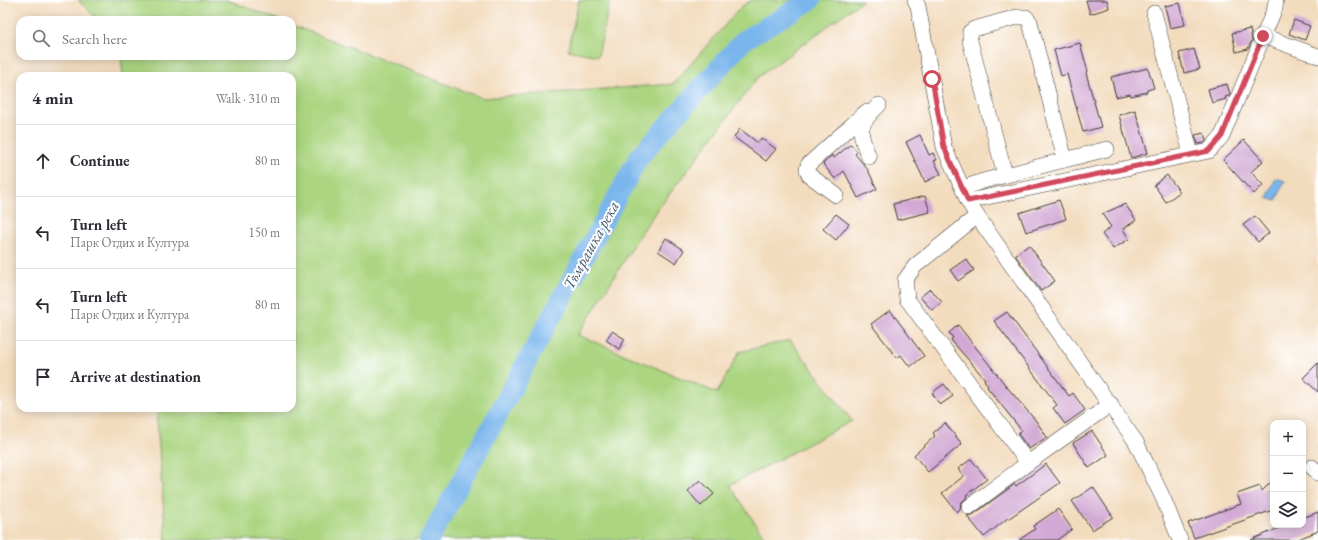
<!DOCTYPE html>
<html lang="en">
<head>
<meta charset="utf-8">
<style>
	:root { --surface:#fff; --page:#f7f7f7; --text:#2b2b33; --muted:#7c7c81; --line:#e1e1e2 }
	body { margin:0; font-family:"EB Garamond",serif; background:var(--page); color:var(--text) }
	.controls { position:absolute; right:12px; bottom:12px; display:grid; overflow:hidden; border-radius:8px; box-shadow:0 2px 10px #0003 }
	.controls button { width:36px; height:36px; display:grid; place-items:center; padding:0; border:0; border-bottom:1px solid var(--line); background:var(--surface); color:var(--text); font:20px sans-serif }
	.stop { position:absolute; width:12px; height:12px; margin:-9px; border:3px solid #d1495b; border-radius:50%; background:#fff }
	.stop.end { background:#d1495b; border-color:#fff; box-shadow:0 1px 4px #0008 }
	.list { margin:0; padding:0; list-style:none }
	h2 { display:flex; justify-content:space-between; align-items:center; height:52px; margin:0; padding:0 16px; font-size:17px }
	h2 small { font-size:13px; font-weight:400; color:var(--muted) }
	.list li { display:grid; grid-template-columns:26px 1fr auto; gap:12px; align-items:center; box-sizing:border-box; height:72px; padding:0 16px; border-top:1px solid var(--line) }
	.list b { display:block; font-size:15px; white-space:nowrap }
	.list p { margin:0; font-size:13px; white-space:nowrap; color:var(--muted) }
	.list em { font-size:13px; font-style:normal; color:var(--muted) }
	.icon { flex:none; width:22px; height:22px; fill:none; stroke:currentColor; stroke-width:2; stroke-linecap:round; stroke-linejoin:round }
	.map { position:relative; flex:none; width:1318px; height:540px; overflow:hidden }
	.search { position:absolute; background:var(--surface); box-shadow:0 2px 10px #0003; left:16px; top:16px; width:280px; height:44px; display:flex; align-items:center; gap:10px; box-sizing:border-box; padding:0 14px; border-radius:12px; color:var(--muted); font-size:15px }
	.panel { position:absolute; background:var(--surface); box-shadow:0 2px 10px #0003; left:16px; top:72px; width:280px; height:340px; border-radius:12px }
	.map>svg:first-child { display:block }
	.green { fill:#abd581; stroke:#64784e }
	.water { fill:#7ab6ec; stroke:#4b6984 }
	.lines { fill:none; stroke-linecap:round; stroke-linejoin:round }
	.river { stroke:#7ab6ec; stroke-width:20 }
	.building { fill:#d2a8d4 }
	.minor-casing { stroke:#3c3934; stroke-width:16 }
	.minor { stroke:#fff; stroke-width:15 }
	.route { stroke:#d1495b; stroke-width:5 }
	.labels { text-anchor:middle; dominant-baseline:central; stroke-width:4; stroke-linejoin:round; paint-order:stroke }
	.water-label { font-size:16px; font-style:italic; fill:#425a6f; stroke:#fff }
</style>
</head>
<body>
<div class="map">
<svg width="1318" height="540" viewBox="0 0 1318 540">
	<rect width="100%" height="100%" fill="#fff"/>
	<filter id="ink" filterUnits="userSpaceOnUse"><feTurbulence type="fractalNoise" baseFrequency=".025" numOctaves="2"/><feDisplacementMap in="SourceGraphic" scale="8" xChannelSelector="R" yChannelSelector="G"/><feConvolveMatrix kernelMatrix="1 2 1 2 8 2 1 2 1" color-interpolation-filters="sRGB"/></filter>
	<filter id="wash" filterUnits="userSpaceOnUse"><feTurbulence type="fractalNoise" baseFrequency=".012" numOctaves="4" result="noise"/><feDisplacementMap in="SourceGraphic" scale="16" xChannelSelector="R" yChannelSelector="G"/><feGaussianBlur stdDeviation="0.9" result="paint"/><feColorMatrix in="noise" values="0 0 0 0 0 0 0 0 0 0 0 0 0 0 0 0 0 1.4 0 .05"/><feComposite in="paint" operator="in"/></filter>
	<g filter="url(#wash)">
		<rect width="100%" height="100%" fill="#f3dcbe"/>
		<!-- green -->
		<g class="green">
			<path d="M78 0H227L279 20H98Z"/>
			<path d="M579 0H610L598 56 568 50Z"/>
			<path d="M752 0H863L757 78 647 224 578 335 717 393 739 352 790 340 852 421 730 485 766 540H166L156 408H292V76H123L121 56H292V25L482 98 673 84 742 6Z"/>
		</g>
		<!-- water -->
		<path class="water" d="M1276 178 1285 181 1276 201 1267 198Z"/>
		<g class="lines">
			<!-- river -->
			<path class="river" d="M429 540 639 157 744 40 811 0"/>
		</g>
		<g id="blocks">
			<!-- building -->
			<g class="building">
				<path d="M1086 0H1107L1109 8 1090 14Z"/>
				<path d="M1180 3 1185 25 1170 28 1165 6Z"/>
				<path d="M1294 20 1310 26 1305 40 1289 34Z"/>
				<path d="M1250 29 1252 40 1248 49 1236 52 1232 33Z"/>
				<path d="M1080 43 1088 72 1086 73 1101 127 1083 132 1067 74 1061 76 1054 50Z"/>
				<path d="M1194 49 1200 69 1184 73 1179 53Z"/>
				<path d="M1148 68 1154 88 1147 90V92L1131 96 1130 94 1116 97 1111 77Z"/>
				<path d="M1227 84 1230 94 1229 96 1225 97 1226 99 1212 103 1208 89Z"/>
				<path d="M1135 110 1148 153 1131 158 1119 115Z"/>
				<path d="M740 129 758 143 761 138 776 149 766 161 734 137Z"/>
				<path d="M1204 133 1206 141 1204 143 1198 144 1195 135Z"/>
				<path d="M920 135 929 155 933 153 937 160 934 161 941 174 925 182 906 142Z"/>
				<path d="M1244 140 1263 161 1251 172 1263 185 1254 194 1223 160Z"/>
				<path d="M851 144 857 152 855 154 868 170 877 189 858 198 844 171 835 179 823 164 832 155 834 158Z"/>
				<path d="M1167 175 1180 192 1166 202 1154 185Z"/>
				<path d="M925 196 930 212 897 220 893 204Z"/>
				<path d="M1059 200 1066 219 1026 232 1019 213Z"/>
				<path d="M1125 204 1136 220 1123 229 1129 239 1113 249 1102 234 1111 227 1102 214Z"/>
				<path d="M836 214 849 224 836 240 823 229Z"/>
				<path d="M1255 216 1269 233 1258 242 1243 225Z"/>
				<path d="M666 238 684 250 676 263 658 251Z"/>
				<path d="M1029 245 1055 281 1041 291 1015 255Z"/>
				<path d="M966 259 974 270 958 281 950 270Z"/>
				<path d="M930 289 942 302 932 310 920 297Z"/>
				<path d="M890 310 924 356 910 367 901 355 897 358 871 324Z"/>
				<path d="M1007 312 1069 396 1073 393 1085 410 1065 424 1053 408 1057 405 994 321Z"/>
				<path d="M958 325 1007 387 1036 421 1047 437 1029 449 1018 434 1022 431 987 387 988 386 984 380 985 379 951 340 953 338 949 333Z"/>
				<path d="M612 331 625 339 619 349 606 340Z"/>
				<path d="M1318 363V392L1303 378Z"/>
				<path d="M944 384 953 396 940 405 932 393Z"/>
				<path d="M945 423 962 444 928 472 914 455 935 436 933 433Z"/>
				<path d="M1092 431 1108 455 1089 468 1073 443Z"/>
				<path d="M971 459 987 479 966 495 967 497 961 503 960 509 957 512 942 493 964 476 958 469Z"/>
				<path d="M1046 464 1060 483 1008 519V518L984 537 967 516 974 514 1015 484 1016 486Z"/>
				<path d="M700 480 714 494 701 506 688 491Z"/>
				<path d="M1273 480V510L1194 538 1188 523 1241 504 1237 494 1260 486 1262 491Z"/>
				<path d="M1093 487 1113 517 1092 530 1072 501Z"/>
				<path d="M1058 509 1072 529 1057 540H1019L1035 529 1033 526Z"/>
				<path d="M1318 512V531L1296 540H1251L1286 525H1303V518Z"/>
			</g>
		</g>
	</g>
	<g filter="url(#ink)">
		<use href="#blocks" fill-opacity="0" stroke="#3c3934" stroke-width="1"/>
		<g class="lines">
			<defs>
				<g id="minor">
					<path d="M915 0 918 6 944 147 968 201 977 216 1136 442 1163 498 1180 540"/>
					<path d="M1154 13 1191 154"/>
					<path d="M1263 36 1318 56"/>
					<path d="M869 157C858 131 857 126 879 105"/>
					<path d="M1005 175 970 41V32L974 29 1017 17H1026L1030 22 1065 160"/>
					<path d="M963 188 983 181 1107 149"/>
					<path d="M836 195 809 175 807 170 808 165 866 112"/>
					<path d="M968 201 1209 151 1222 136 1275 8 1276 0"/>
					<path d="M977 216 915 266 905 280 907 299 1028 463 1111 404"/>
					<path d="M1312 467 1318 473"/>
					<path d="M969 507 1028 463"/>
				</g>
			</defs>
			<!-- minor casing -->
			<use href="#minor" class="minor-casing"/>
			<!-- minor -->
			<use href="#minor" class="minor"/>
		</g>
	</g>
	<g class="lines" filter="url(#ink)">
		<!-- route -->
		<path class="route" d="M932 79 944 147 968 201 1209 151 1222 136 1263 36"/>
	</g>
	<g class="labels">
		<!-- water labels -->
		<g class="water-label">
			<text transform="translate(591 245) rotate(-61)">Тъмрашка река</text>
		</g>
	</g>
</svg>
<div class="controls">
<button>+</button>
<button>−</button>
<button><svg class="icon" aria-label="layers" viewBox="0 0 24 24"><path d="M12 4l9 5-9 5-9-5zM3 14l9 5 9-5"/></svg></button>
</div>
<div class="stop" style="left:932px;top:79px"></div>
<div class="stop end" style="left:1263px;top:36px"></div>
<div class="search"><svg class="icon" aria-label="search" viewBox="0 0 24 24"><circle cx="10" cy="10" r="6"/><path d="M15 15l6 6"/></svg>Search here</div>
<section class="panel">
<h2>4 min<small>Walk · 310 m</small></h2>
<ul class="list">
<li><svg class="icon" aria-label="ahead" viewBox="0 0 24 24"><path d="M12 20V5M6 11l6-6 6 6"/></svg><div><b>Continue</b></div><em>80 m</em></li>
<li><svg class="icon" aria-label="left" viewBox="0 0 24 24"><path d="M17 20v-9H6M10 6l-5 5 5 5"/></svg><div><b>Turn left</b><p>Парк Отдих и Култура</p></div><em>150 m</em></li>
<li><svg class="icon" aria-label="left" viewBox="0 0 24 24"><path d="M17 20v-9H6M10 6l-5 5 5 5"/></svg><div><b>Turn left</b><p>Парк Отдих и Култура</p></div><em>80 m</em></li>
<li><svg class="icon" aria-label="arrive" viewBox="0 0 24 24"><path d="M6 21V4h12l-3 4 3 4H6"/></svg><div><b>Arrive at destination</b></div></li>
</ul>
</section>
</div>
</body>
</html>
